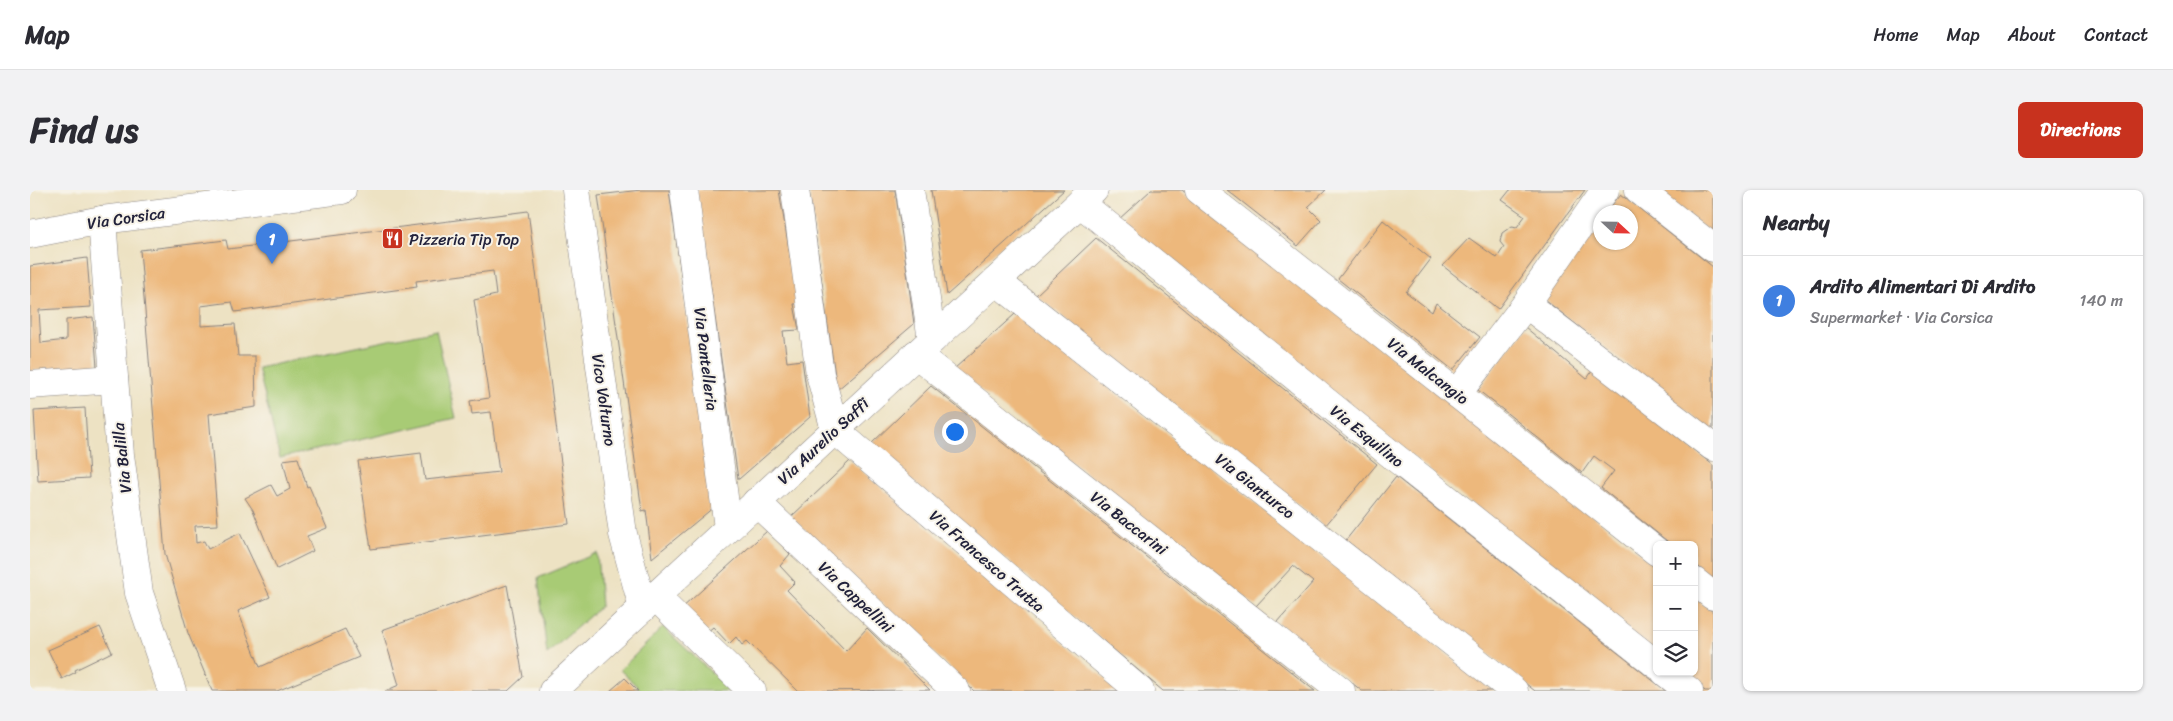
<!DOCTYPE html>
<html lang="en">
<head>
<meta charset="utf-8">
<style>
	:root { --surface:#fff; --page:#f2f2f3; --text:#2b2b33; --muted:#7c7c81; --line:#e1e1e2; --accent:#c8321e }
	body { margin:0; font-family:Sriracha,sans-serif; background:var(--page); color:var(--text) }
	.controls { position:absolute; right:15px; bottom:15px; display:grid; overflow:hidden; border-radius:8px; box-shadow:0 1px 4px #0004 }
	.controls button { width:45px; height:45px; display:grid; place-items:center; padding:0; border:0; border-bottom:1px solid var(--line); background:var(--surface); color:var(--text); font:25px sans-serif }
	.compass { position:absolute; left:1563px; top:15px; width:45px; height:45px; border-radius:50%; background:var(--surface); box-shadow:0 1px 4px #0004; rotate:112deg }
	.you { position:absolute; left:924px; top:241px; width:18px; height:18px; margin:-12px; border:4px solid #fff; border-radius:50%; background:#1a73e8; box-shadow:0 0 0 8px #1a73e833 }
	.badge { display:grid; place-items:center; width:32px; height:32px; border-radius:50%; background:var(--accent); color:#fff; font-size:16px; font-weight:700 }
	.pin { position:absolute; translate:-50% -41px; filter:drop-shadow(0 1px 2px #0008) }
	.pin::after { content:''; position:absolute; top:26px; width:18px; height:15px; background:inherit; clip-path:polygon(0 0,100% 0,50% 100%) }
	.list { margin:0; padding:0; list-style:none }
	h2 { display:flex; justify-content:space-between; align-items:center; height:65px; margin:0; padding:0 20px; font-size:21px }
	h2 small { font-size:16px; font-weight:400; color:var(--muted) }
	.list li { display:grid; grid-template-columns:32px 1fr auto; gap:15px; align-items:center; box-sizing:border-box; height:90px; padding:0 20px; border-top:1px solid var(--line) }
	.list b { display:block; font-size:19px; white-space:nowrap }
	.list p { margin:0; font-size:16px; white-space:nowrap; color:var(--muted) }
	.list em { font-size:16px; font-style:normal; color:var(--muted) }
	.icon { flex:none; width:28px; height:28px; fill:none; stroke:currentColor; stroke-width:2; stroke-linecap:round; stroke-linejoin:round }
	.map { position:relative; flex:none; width:1683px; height:501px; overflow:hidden; border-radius:8px }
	header { display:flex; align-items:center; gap:30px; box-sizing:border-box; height:70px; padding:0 25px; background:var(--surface); border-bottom:1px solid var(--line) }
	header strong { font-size:24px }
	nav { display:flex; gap:28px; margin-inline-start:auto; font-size:18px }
	.intro { display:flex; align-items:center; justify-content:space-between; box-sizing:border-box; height:120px; padding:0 30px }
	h1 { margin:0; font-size:35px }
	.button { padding:12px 22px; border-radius:8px; background:var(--accent); color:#fff; font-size:18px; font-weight:700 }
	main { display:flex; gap:30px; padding:0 30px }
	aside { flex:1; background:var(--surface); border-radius:8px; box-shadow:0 1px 4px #0004 }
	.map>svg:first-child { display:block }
	.green { fill:#a8cb75; stroke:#657658 }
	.building { fill:#edb87c }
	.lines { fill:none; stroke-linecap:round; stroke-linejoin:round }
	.minor-casing { stroke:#88827f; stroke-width:29 }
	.tertiary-casing { stroke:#88827f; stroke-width:29 }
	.minor { stroke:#fff; stroke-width:28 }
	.tertiary { stroke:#fff; stroke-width:28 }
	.labels { text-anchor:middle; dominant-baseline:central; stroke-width:4; stroke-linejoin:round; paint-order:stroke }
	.street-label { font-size:16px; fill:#22223b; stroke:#f7f3e8 }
	.poi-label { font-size:16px; fill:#22223b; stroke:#f7f3e8; text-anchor:start }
</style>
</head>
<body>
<header>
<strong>Map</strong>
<nav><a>Home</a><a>Map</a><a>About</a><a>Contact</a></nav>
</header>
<div class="intro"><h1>Find us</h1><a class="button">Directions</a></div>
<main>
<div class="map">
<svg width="1683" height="501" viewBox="0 0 1683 501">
	<rect width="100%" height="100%" fill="#f7f3e8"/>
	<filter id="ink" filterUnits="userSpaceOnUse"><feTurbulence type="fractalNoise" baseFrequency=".02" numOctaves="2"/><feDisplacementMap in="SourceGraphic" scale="10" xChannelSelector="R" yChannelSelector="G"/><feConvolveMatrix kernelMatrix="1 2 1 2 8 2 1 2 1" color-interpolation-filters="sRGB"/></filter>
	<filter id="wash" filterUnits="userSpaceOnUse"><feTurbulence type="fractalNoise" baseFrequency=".0096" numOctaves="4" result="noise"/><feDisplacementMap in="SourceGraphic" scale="20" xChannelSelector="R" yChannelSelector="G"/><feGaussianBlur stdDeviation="1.12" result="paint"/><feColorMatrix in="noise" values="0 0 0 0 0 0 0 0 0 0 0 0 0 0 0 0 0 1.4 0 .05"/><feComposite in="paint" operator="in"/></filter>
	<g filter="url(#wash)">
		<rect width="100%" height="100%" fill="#ede2c3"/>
		<!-- green -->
		<g class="green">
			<path d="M406 140 426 228 250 268 228 178Z"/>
			<path d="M567 363 571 416 517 464 508 388Z"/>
			<path d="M633 437 701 501H612L590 480Z"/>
		</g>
		<g id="blocks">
			<!-- building -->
			<g class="building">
				<path d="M611 0H639L684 317 622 368 616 320 612 321 568 5Z"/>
				<path d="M667 0H749L768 114H764L769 140 753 141 757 172 772 170 780 227 709 289H708Z"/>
				<path d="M779 0H865L873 52 884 134 807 200Z"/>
				<path d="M901 0H1034L917 105Z"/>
				<path d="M1121 0H1152L1627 377V463L1088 30Z"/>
				<path d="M1197 0H1296L1278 17 1291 30 1268 56Z"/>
				<path d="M1480 0H1555L1468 119 1413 76 1439 48 1467 68 1474 57 1470 52 1472 43 1482 36 1487 37 1495 26 1472 10Z"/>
				<path d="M1625 0H1683V45Z"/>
				<path d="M1591 4 1683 77V242L1510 106 1570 30V52H1600V22H1576Z"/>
				<path d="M498 21 539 334 341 359 328 271 391 263 395 290 469 282 461 222 442 224 440 211 459 208 444 110 466 105 463 81 386 91 387 97 205 122 202 112 171 116V136L205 134 208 166H225L226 217 179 224 188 335 165 336 166 353 174 351 178 359 210 343 240 407 208 421 230 477 315 439 329 467 247 501H182L158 443 135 364 110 60 196 50 198 59Z"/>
				<path d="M1353 30 1401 69 1376 102 1402 122 1406 113 1450 147 1423 180 1308 89Z"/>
				<path d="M1066 48 1347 274 1295 336 1006 105Z"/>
				<path d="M57 68 61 117 9 120 11 153 36 150V130L63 127 67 177 0 181V76Z"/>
				<path d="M985 124 989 127 1463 501H1332L1247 433 1283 392 1263 376 1226 416 924 179Z"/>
				<path d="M1495 137 1557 189 1562 181 1683 275V389L1664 373V355H1642L1571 298 1584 281 1564 266 1552 283 1448 200Z"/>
				<path d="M901 196 1285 501H1133L840 255Z"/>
				<path d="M55 218 59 288 8 291 4 221Z"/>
				<path d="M268 268 277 297 279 296 297 338 277 346 283 361 247 379 223 320 215 308 241 295 247 306 260 299 253 270Z"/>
				<path d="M820 271 1089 501H944L761 327Z"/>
				<path d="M1366 287 1636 501H1505L1316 350Z"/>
				<path d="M737 341 760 364 750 376 765 392 757 400 816 461 837 438 900 500 768 501 717 451 712 455 706 447 699 454 683 437 676 443 651 419Z"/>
				<path d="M477 395 493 487 478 501H355L369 495 352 440Z"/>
				<path d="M1664 407 1683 422V501H1675L1652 482H1664Z"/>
				<path d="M70 437 82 462 45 480 46 482 32 489 18 460Z"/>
				<path d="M595 488 608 501H580Z"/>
			</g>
		</g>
	</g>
	<g filter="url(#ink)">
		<use href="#blocks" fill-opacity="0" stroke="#88827f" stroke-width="1"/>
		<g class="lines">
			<defs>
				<g id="minor">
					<path d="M546 0 593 344 613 418"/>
					<path d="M654 0 698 338"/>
					<path d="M765 0 790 184 805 240 1110 501"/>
					<path d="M880 0 902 150"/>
					<path d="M1169 0 1627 362"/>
					<path d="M1609 0 1683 58"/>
					<path d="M1050 13 1367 269 1627 475"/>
					<path d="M966 91 1484 501"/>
					<path d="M1496 114 1683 257"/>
					<path d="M886 164 1311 501"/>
					<path d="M0 195 84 189"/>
					<path d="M1427 204 1496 114 1575 0"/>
					<path d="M726 312 926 501"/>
					<path d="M1664 391 1683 406"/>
					<path d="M625 406 722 501"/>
					<path d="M1635 482 1659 501"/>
				</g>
				<g id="tertiary">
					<path d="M72 30 90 265 109 403 142 501"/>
					<path d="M0 44 72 30 312 0"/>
					<path d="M523 501 1064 0"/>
				</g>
			</defs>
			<!-- minor casing -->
			<use href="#minor" class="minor-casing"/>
			<!-- tertiary casing -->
			<use href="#tertiary" class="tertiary-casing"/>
			<!-- minor -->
			<use href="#minor" class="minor"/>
			<!-- tertiary -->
			<use href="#tertiary" class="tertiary"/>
		</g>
	</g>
	<!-- icons -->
	<defs>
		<symbol id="restaurant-square" viewBox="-11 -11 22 22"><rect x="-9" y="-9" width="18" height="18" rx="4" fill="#c8321e" stroke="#f7f3e8"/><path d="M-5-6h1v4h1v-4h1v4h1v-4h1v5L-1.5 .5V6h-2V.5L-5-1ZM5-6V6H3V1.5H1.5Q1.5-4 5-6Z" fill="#fff"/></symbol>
	</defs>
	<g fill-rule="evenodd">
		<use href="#restaurant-square" x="350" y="36" width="25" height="25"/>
	</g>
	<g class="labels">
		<!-- street labels -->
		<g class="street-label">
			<text transform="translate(96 28) rotate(-8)">Via Corsica</text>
			<text transform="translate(676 169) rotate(83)">Via Pantelleria</text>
			<text transform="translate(1398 181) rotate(38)">Via Malcangio</text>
			<text transform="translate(574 210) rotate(82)">Vico Volturno</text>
			<text transform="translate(1337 246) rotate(39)">Via Esquilino</text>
			<text transform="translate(793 251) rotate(-43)">Via Aurelio Saffi</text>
			<text transform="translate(92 268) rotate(-96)">Via Balilla</text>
			<text transform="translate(1225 296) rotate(38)">Via Gianturco</text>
			<text transform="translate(1099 333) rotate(38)">Via Baccarini</text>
			<text transform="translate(957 371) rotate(41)">Via Francesco Trutta</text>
			<text transform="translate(826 407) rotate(43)">Via Cappellini</text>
		</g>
		<!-- poi labels -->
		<g class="poi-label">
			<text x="379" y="49">Pizzeria Tip Top</text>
		</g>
	</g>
</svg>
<div class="controls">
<button>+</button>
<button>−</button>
<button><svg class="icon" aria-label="layers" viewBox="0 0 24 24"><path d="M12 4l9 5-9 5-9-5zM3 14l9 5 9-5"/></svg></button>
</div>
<svg class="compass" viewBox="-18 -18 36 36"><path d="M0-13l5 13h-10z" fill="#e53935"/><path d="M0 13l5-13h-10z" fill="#7c7c81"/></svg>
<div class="you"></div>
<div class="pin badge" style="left:242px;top:74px;background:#3f7fe0">1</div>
</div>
<aside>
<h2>Nearby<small></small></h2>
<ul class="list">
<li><span class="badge" style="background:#3f7fe0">1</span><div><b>Ardito Alimentari Di Ardito</b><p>Supermarket · Via Corsica</p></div><em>140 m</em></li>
</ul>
</aside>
</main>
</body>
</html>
